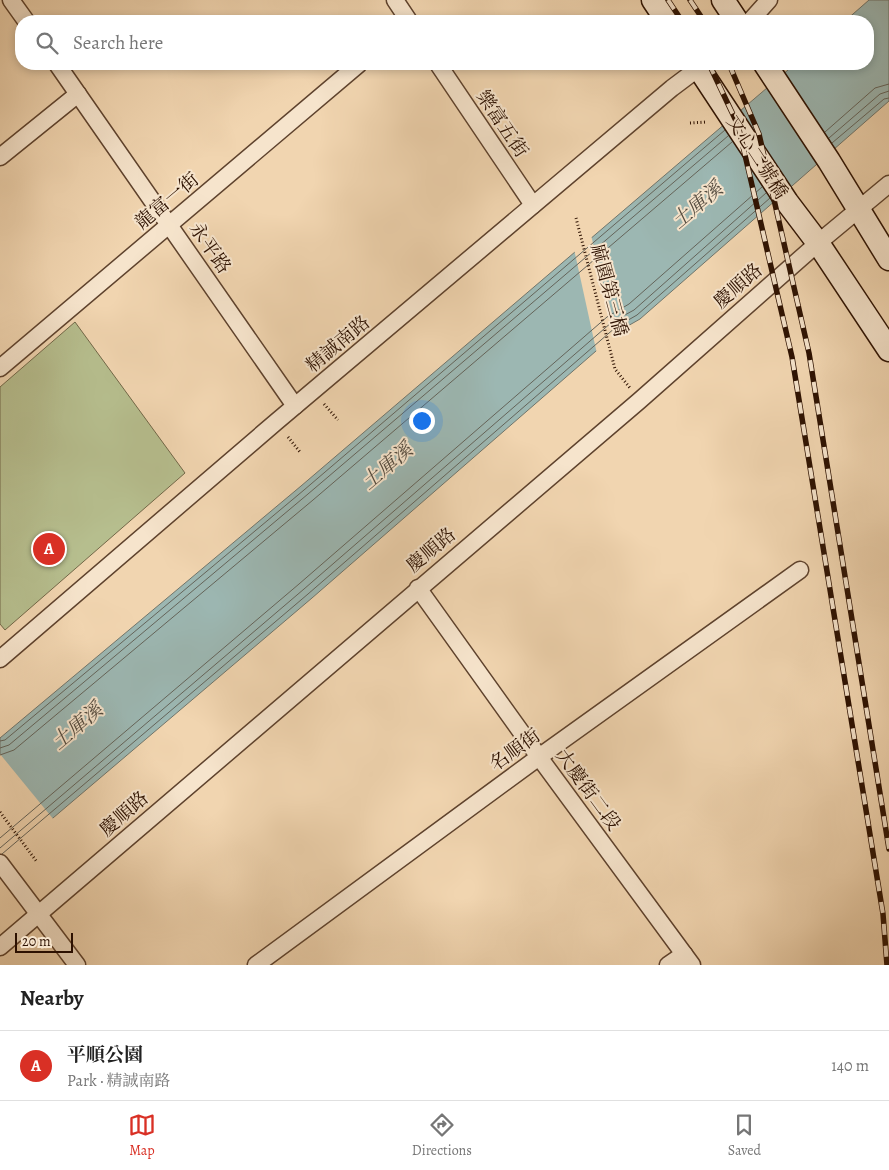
<!DOCTYPE html>
<html lang="en">
<head>
<meta charset="utf-8">
<style>
	:root { --surface:#fff; --page:#f6f6f6; --text:#222; --muted:#767676; --line:#e0e0e0; --accent:#d93025 }
	body { margin:0; font-family:Alegreya,"Noto Serif TC",serif; background:var(--page); color:var(--text) }
	.scale { position:absolute; left:15px; bottom:12px; width:58px; box-sizing:border-box; padding-left:5px; border:2px solid #2d1101; border-top:0; font-size:14px; line-height:18px; white-space:nowrap; color:#2d1101; -webkit-text-stroke:4px #f6e4cc; paint-order:stroke }
	.you { position:absolute; left:421px; top:420px; width:18px; height:18px; margin:-12px; border:4px solid #fff; border-radius:50%; background:#1a73e8; box-shadow:0 0 0 8px #1a73e833 }
	.badge { display:grid; place-items:center; width:32px; height:32px; border-radius:50%; background:var(--accent); color:#fff; font-size:16px; font-weight:700 }
	.pin { position:absolute; translate:-50% -50%; border:2px solid #fff; box-shadow:0 1px 5px #0006 }
	.list { margin:0; padding:0; list-style:none }
	h2 { display:flex; justify-content:space-between; align-items:center; height:65px; margin:0; padding:0 20px; font-size:21px }
	h2 small { font-size:16px; font-weight:400; color:var(--muted) }
	.list li { display:grid; grid-template-columns:32px 1fr auto; gap:15px; align-items:center; box-sizing:border-box; height:70px; padding:0 20px; border-top:1px solid var(--line) }
	.list b { display:block; font-size:19px; white-space:nowrap }
	.list p { margin:0; font-size:16px; white-space:nowrap; color:var(--muted) }
	.list em { font-size:16px; font-style:normal; color:var(--muted) }
	.icon { flex:none; width:28px; height:28px; fill:none; stroke:currentColor; stroke-width:2; stroke-linecap:round; stroke-linejoin:round }
	.map { position:relative; flex:none; width:889px; height:965px; overflow:hidden }
	.search { position:absolute; background:var(--surface); box-shadow:0 2px 8px #0003; left:15px; right:15px; top:15px; height:55px; display:flex; align-items:center; gap:12px; box-sizing:border-box; padding:0 18px; border-radius:20px; color:var(--muted); font-size:19px }
	.sheet { height:135px; background:var(--surface) }
	nav { display:flex; justify-content:space-around; align-items:center; box-sizing:border-box; height:70px; border-top:1px solid var(--line); background:var(--surface); font-size:14px; color:var(--muted) }
	nav a { display:grid; justify-items:center; gap:2px }
	nav .on { color:var(--accent) }
	.map>svg:first-child { display:block }
	.green { fill:#b6be8e; stroke:#726848 }
	.water { fill:#9cb7b2; stroke:#70756b }
	.pier { fill:#f1d5b0 }
	.lines { fill:none; stroke-linecap:round; stroke-linejoin:round }
	.shore { stroke:#64645a; stroke-width:1 }
	.street-casing { stroke:#5e422d; stroke-width:19 }
	.secondary-casing { stroke:#2d1101; stroke-width:25 }
	.path { stroke:#2d1101; stroke-width:3; stroke-dasharray:1 2.5; stroke-linecap:butt }
	.street { stroke:#f6e4cc; stroke-width:16 }
	.secondary { stroke:#f6e4cc; stroke-width:22 }
	.rail-casing { stroke:#2d1101; stroke-width:5.5 }
	.rail { stroke:#f6e4cc; stroke-width:4; stroke-dasharray:11; stroke-linecap:butt }
	.labels { text-anchor:middle; dominant-baseline:central; stroke-width:4; stroke-linejoin:round; paint-order:stroke }
	.street-label { font-size:19px; fill:#2d1101; stroke:#f6e4cc }
	.water-label { font-size:20px; font-style:italic; fill:#544b3f; stroke:#f6e4cc }
</style>
</head>
<body>
<div class="map">
<svg width="889" height="965" viewBox="0 0 889 965">
	<rect width="100%" height="100%" fill="#f1d5b0"/>
	<filter id="stains"><feTurbulence type="fractalNoise" baseFrequency=".004" numOctaves="4"/><feColorMatrix values="0 0 0 0 .2 0 0 0 0 .09 0 0 0 0 .02 0 0 0 .5 -.17"/></filter>
	<radialGradient id="worn" r=".72"><stop offset=".6" stop-color="#630" stop-opacity="0"/><stop offset="1" stop-color="#630" stop-opacity=".3"/></radialGradient>
	<!-- green -->
	<path class="green" d="M75 322 185 473 5 630 0 624V387Z"/>
	<!-- water -->
	<path class="water" d="M869 0H889V101L640 319 619 331 312 598 0 863V738L301 486 795 64H868V21H845Z"/>
	<!-- pier -->
	<g class="pier">
		<path d="M591 235 616 337 597 354 574 249Z"/>
		<path d="M0 754 54 820 0 865Z"/>
	</g>
	<g class="lines">
		<!-- shore -->
		<g class="shore">
			<path d="M825 132 875 88 889 84"/>
			<path d="M829 138 880 94 889 91"/>
			<path d="M832 143 884 99 889 98"/>
			<path d="M0 741 5 740 304 490 725 130"/>
			<path d="M0 748 9 745 308 494 728 136"/>
			<path d="M0 755 14 750 313 500 732 142"/>
			<path d="M0 838 299 584 607 317 629 304 762 187"/>
			<path d="M0 848 304 589 612 322 634 310 766 193"/>
			<path d="M2 854 308 594 616 327 637 315 770 198"/>
		</g>
		<defs>
			<g id="street">
				<path d="M11 0 26 21"/>
				<path d="M395 0 409 21"/>
				<path d="M750 21 769 0"/>
				<path d="M57 64 295 406"/>
				<path d="M438 64 533 205"/>
				<path d="M0 157 78 94"/>
				<path d="M0 368 359 64"/>
				<path d="M418 588 539 757 692 965"/>
				<path d="M0 659 276 422 672 88 704 64"/>
				<path d="M0 863 77 965"/>
				<path d="M0 947 639 401 818 243 889 184"/>
				<path d="M256 965 539 757 800 570"/>
				<path d="M668 965 684 954"/>
			</g>
			<g id="secondary">
				<path d="M653 0 667 21"/>
				<path d="M723 0 737 21"/>
				<path d="M696 64 787 202 818 243 889 350"/>
				<path d="M765 64 829 161 889 259"/>
			</g>
		</defs>
		<!-- street casing -->
		<use href="#street" class="street-casing"/>
		<!-- secondary casing -->
		<use href="#secondary" class="secondary-casing"/>
		<!-- path -->
		<g class="path">
			<path d="M690 123 707 122"/>
			<path d="M576 218 615 369 630 388"/>
			<path d="M324 404 338 420"/>
			<path d="M288 437 300 452"/>
			<path d="M0 812 37 862"/>
		</g>
		<!-- street -->
		<use href="#street" class="street"/>
		<!-- secondary -->
		<use href="#secondary" class="secondary"/>
		<defs>
			<g id="rail">
				<path d="M668 0 682 21"/>
				<path d="M690 0 704 21"/>
				<path d="M709 64 738 125 792 357 883 914 887 965"/>
				<path d="M729 64 759 134 809 353 889 849"/>
			</g>
		</defs>
		<!-- rail casing -->
		<use href="#rail" class="rail-casing"/>
		<!-- rail -->
		<use href="#rail" class="rail"/>
	</g>
	<g class="labels">
		<!-- street labels -->
		<g class="street-label">
			<text transform="translate(502 124) rotate(56)">樂富五街</text>
			<text transform="translate(757 157) rotate(57)">文心二號橋</text>
			<text transform="translate(167 201) rotate(-40)">龍富一街</text>
			<text transform="translate(210 248) rotate(55)">永平路</text>
			<text transform="translate(738 286) rotate(-41)">慶順路</text>
			<text transform="translate(609 290) rotate(75)">麻園第三橋</text>
			<text transform="translate(338 344) rotate(-40)">精誠南路</text>
			<text transform="translate(431 550) rotate(-40)">慶順路</text>
			<text transform="translate(515 750) rotate(-36)">名順街</text>
			<text transform="translate(588 790) rotate(54)">大慶街二段</text>
			<text transform="translate(124 814) rotate(-41)">慶順路</text>
		</g>
		<!-- water labels -->
		<g class="water-label">
			<text transform="translate(697 205) rotate(-40)">土庫溪</text>
			<text transform="translate(387 466) rotate(-40)">土庫溪</text>
			<text transform="translate(77 726) rotate(-40)">土庫溪</text>
		</g>
	</g>
	<rect width="100%" height="100%" filter="url(#stains)"/>
	<rect width="100%" height="100%" fill="url(#worn)"/>
</svg>
<div class="scale">20 m</div>
<div class="you"></div>
<div class="pin badge" style="left:49px;top:549px">A</div>
<div class="search"><svg class="icon" aria-label="search" viewBox="0 0 24 24"><circle cx="10" cy="10" r="6"/><path d="M15 15l6 6"/></svg>Search here</div>
</div>
<section class="sheet">
<h2>Nearby<small></small></h2>
<ul class="list">
<li><span class="badge">A</span><div><b>平順公園</b><p>Park · 精誠南路</p></div><em>140 m</em></li>
</ul>
</section>
<nav>
<a class="on"><svg class="icon" aria-label="map" viewBox="0 0 24 24"><path d="M3 6l6-2 6 2 6-2v14l-6 2-6-2-6 2zM9 4v14M15 6v14"/></svg>Map</a>
<a><svg class="icon" aria-label="directions" viewBox="0 0 24 24"><path d="M12 3l9 9-9 9-9-9zM9 14v-3h6M13 9l2 2-2 2"/></svg>Directions</a>
<a><svg class="icon" aria-label="saved" viewBox="0 0 24 24"><path d="M7 4h10v16l-5-4-5 4z"/></svg>Saved</a>
</nav>
</body>
</html>
